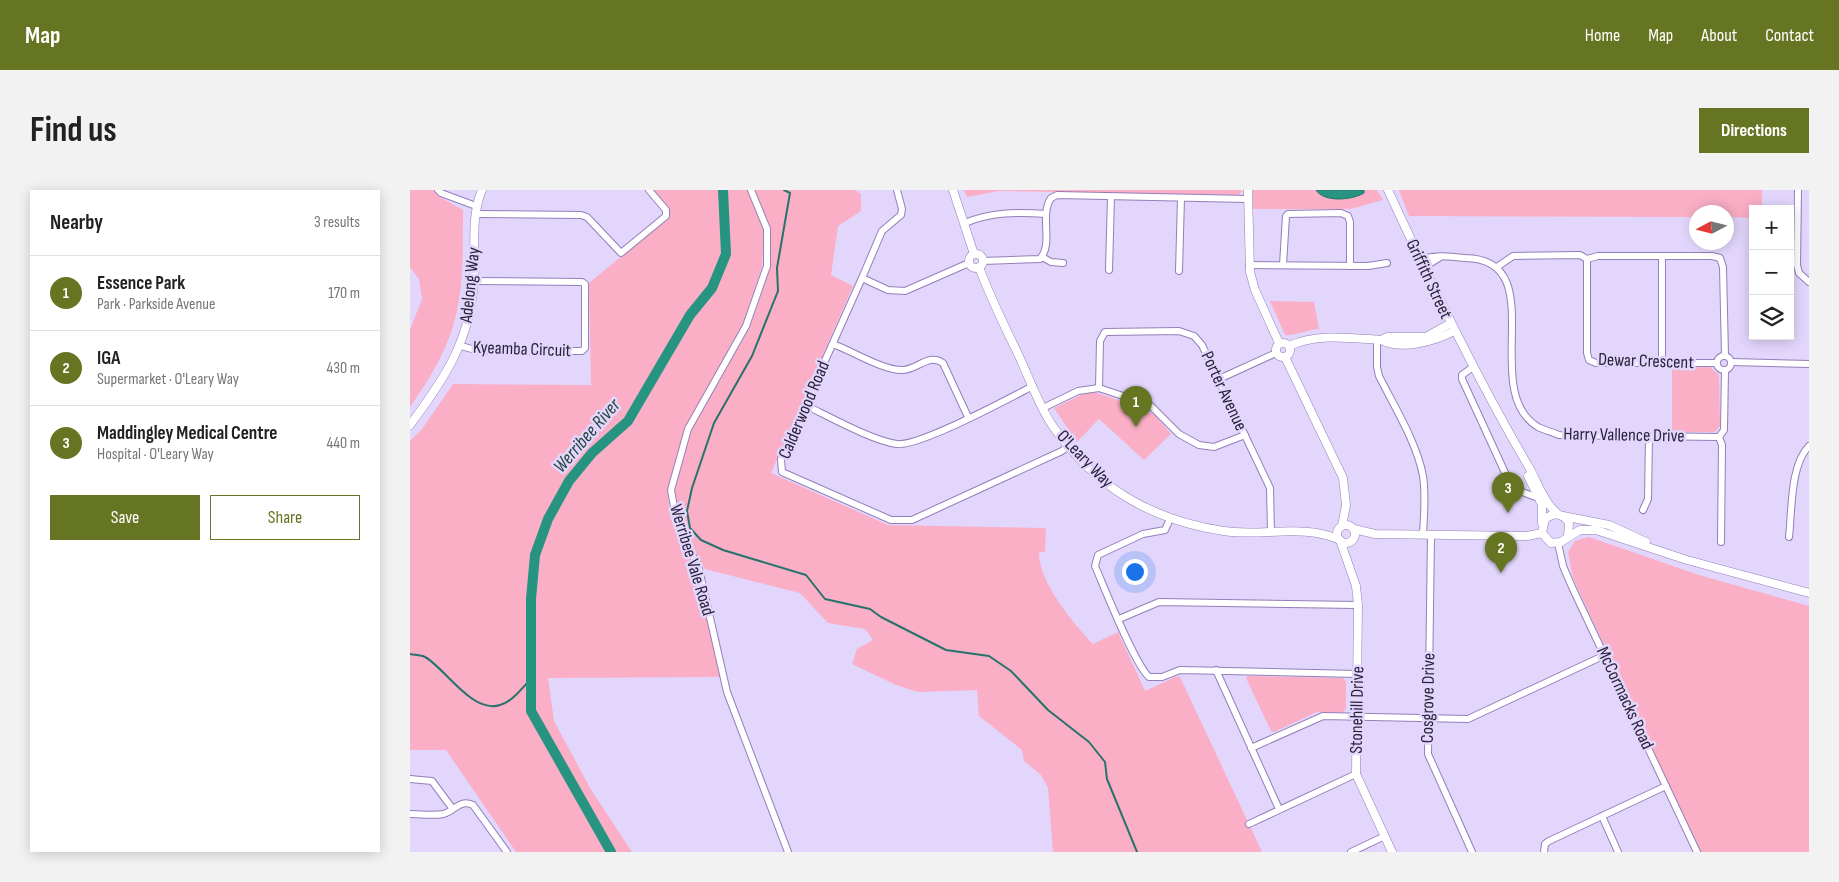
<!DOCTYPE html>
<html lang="en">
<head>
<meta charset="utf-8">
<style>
	:root { --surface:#fff; --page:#f2f2f2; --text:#222; --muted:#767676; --line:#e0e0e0; --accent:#657522 }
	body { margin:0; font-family:"Sofia Sans Condensed",sans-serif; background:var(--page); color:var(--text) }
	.controls { position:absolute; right:15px; top:15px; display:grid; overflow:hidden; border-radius:0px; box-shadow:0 2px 12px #0003 }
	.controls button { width:45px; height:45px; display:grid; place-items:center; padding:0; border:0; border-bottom:1px solid var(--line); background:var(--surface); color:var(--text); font:25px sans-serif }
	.compass { position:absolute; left:1279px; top:15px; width:45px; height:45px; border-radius:50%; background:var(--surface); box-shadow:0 2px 12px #0003; rotate:263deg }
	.you { position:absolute; left:724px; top:381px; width:18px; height:18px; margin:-12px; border:4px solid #fff; border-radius:50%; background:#1a73e8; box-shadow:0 0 0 8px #1a73e833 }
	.badge { display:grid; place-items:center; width:32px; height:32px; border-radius:50%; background:var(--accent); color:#fff; font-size:16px; font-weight:700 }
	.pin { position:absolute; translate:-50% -41px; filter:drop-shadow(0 1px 2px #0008) }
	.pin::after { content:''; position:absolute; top:26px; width:18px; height:15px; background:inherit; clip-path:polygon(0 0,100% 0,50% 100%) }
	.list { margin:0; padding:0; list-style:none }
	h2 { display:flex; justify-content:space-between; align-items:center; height:65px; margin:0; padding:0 20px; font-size:21px }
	h2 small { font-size:16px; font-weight:400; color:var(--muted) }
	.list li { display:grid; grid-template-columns:32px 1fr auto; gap:15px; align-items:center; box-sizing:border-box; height:75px; padding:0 20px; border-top:1px solid var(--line) }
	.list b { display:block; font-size:19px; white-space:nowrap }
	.list p { margin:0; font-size:16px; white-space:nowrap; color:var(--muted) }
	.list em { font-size:16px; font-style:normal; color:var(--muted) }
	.actions { display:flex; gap:10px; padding:15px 20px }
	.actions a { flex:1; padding:11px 0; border:1px solid var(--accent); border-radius:0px; text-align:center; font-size:18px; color:var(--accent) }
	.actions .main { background:var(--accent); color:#fff }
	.icon { flex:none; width:28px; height:28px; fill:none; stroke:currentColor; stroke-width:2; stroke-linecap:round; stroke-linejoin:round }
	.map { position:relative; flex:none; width:1399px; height:662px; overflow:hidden; border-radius:0px }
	header { display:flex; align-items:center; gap:30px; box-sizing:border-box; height:70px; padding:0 25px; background:var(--accent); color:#fff }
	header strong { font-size:24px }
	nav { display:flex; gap:28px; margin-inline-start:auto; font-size:18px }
	.intro { display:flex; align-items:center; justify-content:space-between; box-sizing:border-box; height:120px; padding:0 30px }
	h1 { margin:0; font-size:35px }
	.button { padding:12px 22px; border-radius:0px; background:var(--accent); color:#fff; font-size:18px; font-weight:700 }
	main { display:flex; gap:30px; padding:0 30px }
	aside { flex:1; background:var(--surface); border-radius:0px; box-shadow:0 2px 12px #0003 }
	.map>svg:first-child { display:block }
	.green { fill:#faafc6 }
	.water { fill:#279482; stroke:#28726c }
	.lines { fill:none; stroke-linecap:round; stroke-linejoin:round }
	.stream { stroke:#28726c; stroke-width:2 }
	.river { stroke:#279482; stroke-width:10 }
	.minor-casing { stroke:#937fb9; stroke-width:8 }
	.tertiary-casing { stroke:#937fb9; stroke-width:9 }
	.minor { stroke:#fff; stroke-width:6 }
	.tertiary { stroke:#fff; stroke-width:8 }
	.labels { text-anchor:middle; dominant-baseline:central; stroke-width:5; stroke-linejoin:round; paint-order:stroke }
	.street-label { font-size:18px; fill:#2a2239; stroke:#e2d6fc }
	.water-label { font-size:19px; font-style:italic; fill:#24433d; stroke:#e2d6fc }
</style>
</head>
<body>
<header>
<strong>Map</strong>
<nav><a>Home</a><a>Map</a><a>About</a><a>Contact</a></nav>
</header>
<div class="intro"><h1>Find us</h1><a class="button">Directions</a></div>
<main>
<aside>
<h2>Nearby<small>3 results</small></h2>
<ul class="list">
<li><span class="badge">1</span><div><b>Essence Park</b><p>Park · Parkside Avenue</p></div><em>170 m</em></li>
<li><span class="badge">2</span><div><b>IGA</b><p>Supermarket · O'Leary Way</p></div><em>430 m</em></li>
<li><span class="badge">3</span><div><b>Maddingley Medical Centre</b><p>Hospital · O'Leary Way</p></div><em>440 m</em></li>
</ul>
<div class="actions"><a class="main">Save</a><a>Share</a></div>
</aside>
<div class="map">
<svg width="1399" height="662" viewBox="0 0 1399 662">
	<rect width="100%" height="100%" fill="#e2d6fc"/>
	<!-- green -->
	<g class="green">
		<path d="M0 0H23L28 6 53 20C53 109 53 142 0 217V140L12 109 9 89 0 77Z"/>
		<path d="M242 0H337L354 40 352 77 333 135 275 238 257 301 261 329 272 357 285 378 310 487 138 488 144 531 180 598 222 662H106L36 560H0V251L12 239 43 194 181 195 179 93 258 28Z"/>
		<path d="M344 0H445L451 4V21L428 36 421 85 443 96 361 283 478 335 636 338 635 362H629C628 391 663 433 683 454L708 442 735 501 765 487H770L852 662H643L638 598 631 585 614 571 612 560 569 526 567 500 508 502 486 495 442 474 447 459 463 450 455 439 418 433 390 403 295 379 280 354 269 327 264 301 282 239 340 137 360 79 361 39Z"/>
		<path d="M554 0H832L829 5 589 1 557 7Z"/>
		<path d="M843 0H967L973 10 941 19H843Z"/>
		<path d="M989 0H1352V19H1343V28L1317 27 1316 22H1286V27L999 26Z"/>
		<path d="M860 111 904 112 909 139C900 139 880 147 875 145Z"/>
		<path d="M1300 177 1309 185 1310 236 1305 242H1262V178Z"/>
		<path d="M684 202 730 217 745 225 761 244 734 270 689 229 667 252 644 218 673 204Z"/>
		<path d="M1179 347 1289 385 1399 416V662H1290L1163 388 1158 362 1165 351Z"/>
		<path d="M838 486 933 488 936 491V519L932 523 907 522 864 542 861 541 836 488Z"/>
	</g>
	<!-- water -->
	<path class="water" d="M906 0H954V3C943 10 914 13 906 0Z"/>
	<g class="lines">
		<!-- stream -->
		<g class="stream">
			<path d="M374 0 380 3 367 78 368 101 342 166 304 233 282 298 277 321 280 338 291 350 313 360 396 385 415 409 460 419 471 427 536 460 579 466 601 481 638 520 679 552 695 572 697 589 727 662"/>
			<path d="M0 464C4 465 11 465 15 467 35 478 62 524 90 515 103 511 111 499 120 490"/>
		</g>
		<!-- river -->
		<path class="river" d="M201 662 121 521V409L125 365 138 329 159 291 182 263 218 231 280 125 302 98 316 64 313 0"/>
		<defs>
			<g id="minor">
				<path d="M28 0 31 3 66 16"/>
				<path d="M341 0 357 39V76L336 136 278 239 261 300 266 328 275 353 288 375 317 502 378 662"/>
				<path d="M1388 0 1387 75 1389 83 1399 92"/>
				<path d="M66 24 171 25 177 27 211 63 256 26V20L239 0"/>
				<path d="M555 33C580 22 608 22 636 24"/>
				<path d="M1252 66V173"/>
				<path d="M632 67 641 72 653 73"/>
				<path d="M1177 69 1188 66H1302L1310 68 1313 77 1315 166"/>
				<path d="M1177 69V163L1179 170 1186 173H1307"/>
				<path d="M1010 70C1024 64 1040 67 1055 68 1144 69 1067 200 1128 237 1134 240 1142 242 1149 245L1309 247 1314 240 1315 180"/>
				<path d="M573 71 630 69C644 53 629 26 641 8L647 5 838 9"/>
				<path d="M559 73 495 101 478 100 452 88 371 269 372 282 481 330H502L652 261 658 256"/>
				<path d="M839 75 958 76 977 73"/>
				<path d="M873 75 876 26 878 24 931 23 938 26 940 32V76"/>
				<path d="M1014 77 1029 68"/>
				<path d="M1087 77 1103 66 1170 65 1177 69"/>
				<path d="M699 80 701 6"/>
				<path d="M769 81 771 8"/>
				<path d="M452 88 472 41 491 25 492 19 487 0"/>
				<path d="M967 150V177L969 186C984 216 1007 253 1013 286 1016 305 1014 325 1013 344"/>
				<path d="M423 154C442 161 474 181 493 180 508 179 519 163 533 173L558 227"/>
				<path d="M51 156 69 161H172L175 158V94L172 92 64 91"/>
				<circle cx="1314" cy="173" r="7"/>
				<path d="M1321 172 1399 174"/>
				<path d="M1063 177 1052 185V189L1102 298 1128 308"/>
				<path d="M809 189 866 163"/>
				<path d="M689 198 690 151 695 142 769 141 784 146 792 155 860 298 861 342"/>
				<path d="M395 215C418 226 463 251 487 254 509 257 598 209 623 196"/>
				<path d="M633 218 668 201 689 198 740 215 769 244 789 255 804 257 835 245"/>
				<path d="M1309 247 1312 255 1311 352"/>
				<path d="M1233 320 1238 309 1239 246"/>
				<path d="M760 329 755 340 733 344 688 365 685 376C695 399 724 473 739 487H752L770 480 947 484"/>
				<path d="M1021 345 1018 564 1062 662"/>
				<path d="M1379 347C1382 321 1380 275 1399 256"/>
				<path d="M1148 353 1153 376 1162 397 1287 662"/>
				<path d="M709 429 749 412 948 415"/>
				<path d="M806 480 869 619"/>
				<path d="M841 558 913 526 1058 529 1195 465"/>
				<path d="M0 589 22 591 42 618"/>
				<path d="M0 624C11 624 23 626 33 624 46 621 48 609 63 615L97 662"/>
				<path d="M1192 626 1208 662"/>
				<path d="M839 634 946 584"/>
				<path d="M941 662 975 646"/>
				<path d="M1134 662 1135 654 1139 651 1256 596"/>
			</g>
			<g id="tertiary">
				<path d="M543 0 564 64"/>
				<path d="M838 0 840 82 845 100 869 153"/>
				<path d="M978 0C1022 95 1067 189 1120 279 1128 294 1135 314 1148 324"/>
				<circle cx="566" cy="71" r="7"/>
				<path d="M569 77C580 107 594 135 608 164 619 187 628 214 642 235 685 297 740 330 814 341 851 347 895 333 930 350"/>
				<path d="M971 150 977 147H1016L1041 133"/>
				<circle cx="873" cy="160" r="7"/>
				<path d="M879 156C908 143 940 148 971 150 992 161 1025 151 1044 141"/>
				<path d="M875 167 933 288 936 315 932 336"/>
				<path d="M0 235C35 188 60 151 64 91 66 61 60 28 72 0"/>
				<path d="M1118 286 1132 315V333"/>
				<path d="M1153 326 1199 335 1236 352"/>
				<circle cx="936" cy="344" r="9"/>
				<path d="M944 339 965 344 1117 346 1132 343"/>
				<path d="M1158 347 1159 333C1153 323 1144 322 1135 329L1132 343 1141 353 1151 352 1170 340H1186L1277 370 1399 403"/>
				<path d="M930 350 946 396 948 415 946 584 982 662"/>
			</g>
		</defs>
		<!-- minor casing -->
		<use href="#minor" class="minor-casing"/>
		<!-- tertiary casing -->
		<use href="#tertiary" class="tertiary-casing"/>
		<!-- minor -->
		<use href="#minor" class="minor"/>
		<!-- tertiary -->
		<use href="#tertiary" class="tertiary"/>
	</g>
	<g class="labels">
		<!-- street labels -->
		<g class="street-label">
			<text transform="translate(1019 89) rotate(65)">Griffith Street</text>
			<text transform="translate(60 95) rotate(-84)">Adelong Way</text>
			<text transform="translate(112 159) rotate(2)">Kyeamba Circuit</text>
			<text transform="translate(1236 171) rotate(2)">Dewar Crescent</text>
			<text transform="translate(814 201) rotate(65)">Porter Avenue</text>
			<text transform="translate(394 220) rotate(-67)">Calderwood Road</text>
			<text transform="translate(1214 245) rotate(1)">Harry Vallence Drive</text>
			<text transform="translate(675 269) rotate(46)">O'Leary Way</text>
			<text transform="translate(282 370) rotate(73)">Werribee Vale Road</text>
			<text transform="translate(1018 508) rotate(-89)">Cosgrove Drive</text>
			<text transform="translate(1215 508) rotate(65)">McCormacks Road</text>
			<text transform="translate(947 520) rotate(-89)">Stonehill Drive</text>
		</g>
		<!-- water labels -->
		<g class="water-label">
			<text transform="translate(177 246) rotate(-49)">Werribee River</text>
		</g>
	</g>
</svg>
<div class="controls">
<button>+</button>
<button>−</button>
<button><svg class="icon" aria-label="layers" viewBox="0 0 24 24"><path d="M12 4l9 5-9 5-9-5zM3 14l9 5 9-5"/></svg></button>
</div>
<svg class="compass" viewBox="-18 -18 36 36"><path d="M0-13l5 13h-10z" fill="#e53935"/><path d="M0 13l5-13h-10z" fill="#767676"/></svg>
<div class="you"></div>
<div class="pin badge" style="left:726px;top:237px">1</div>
<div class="pin badge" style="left:1091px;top:383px">2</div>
<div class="pin badge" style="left:1098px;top:323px">3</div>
</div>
</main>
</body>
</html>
